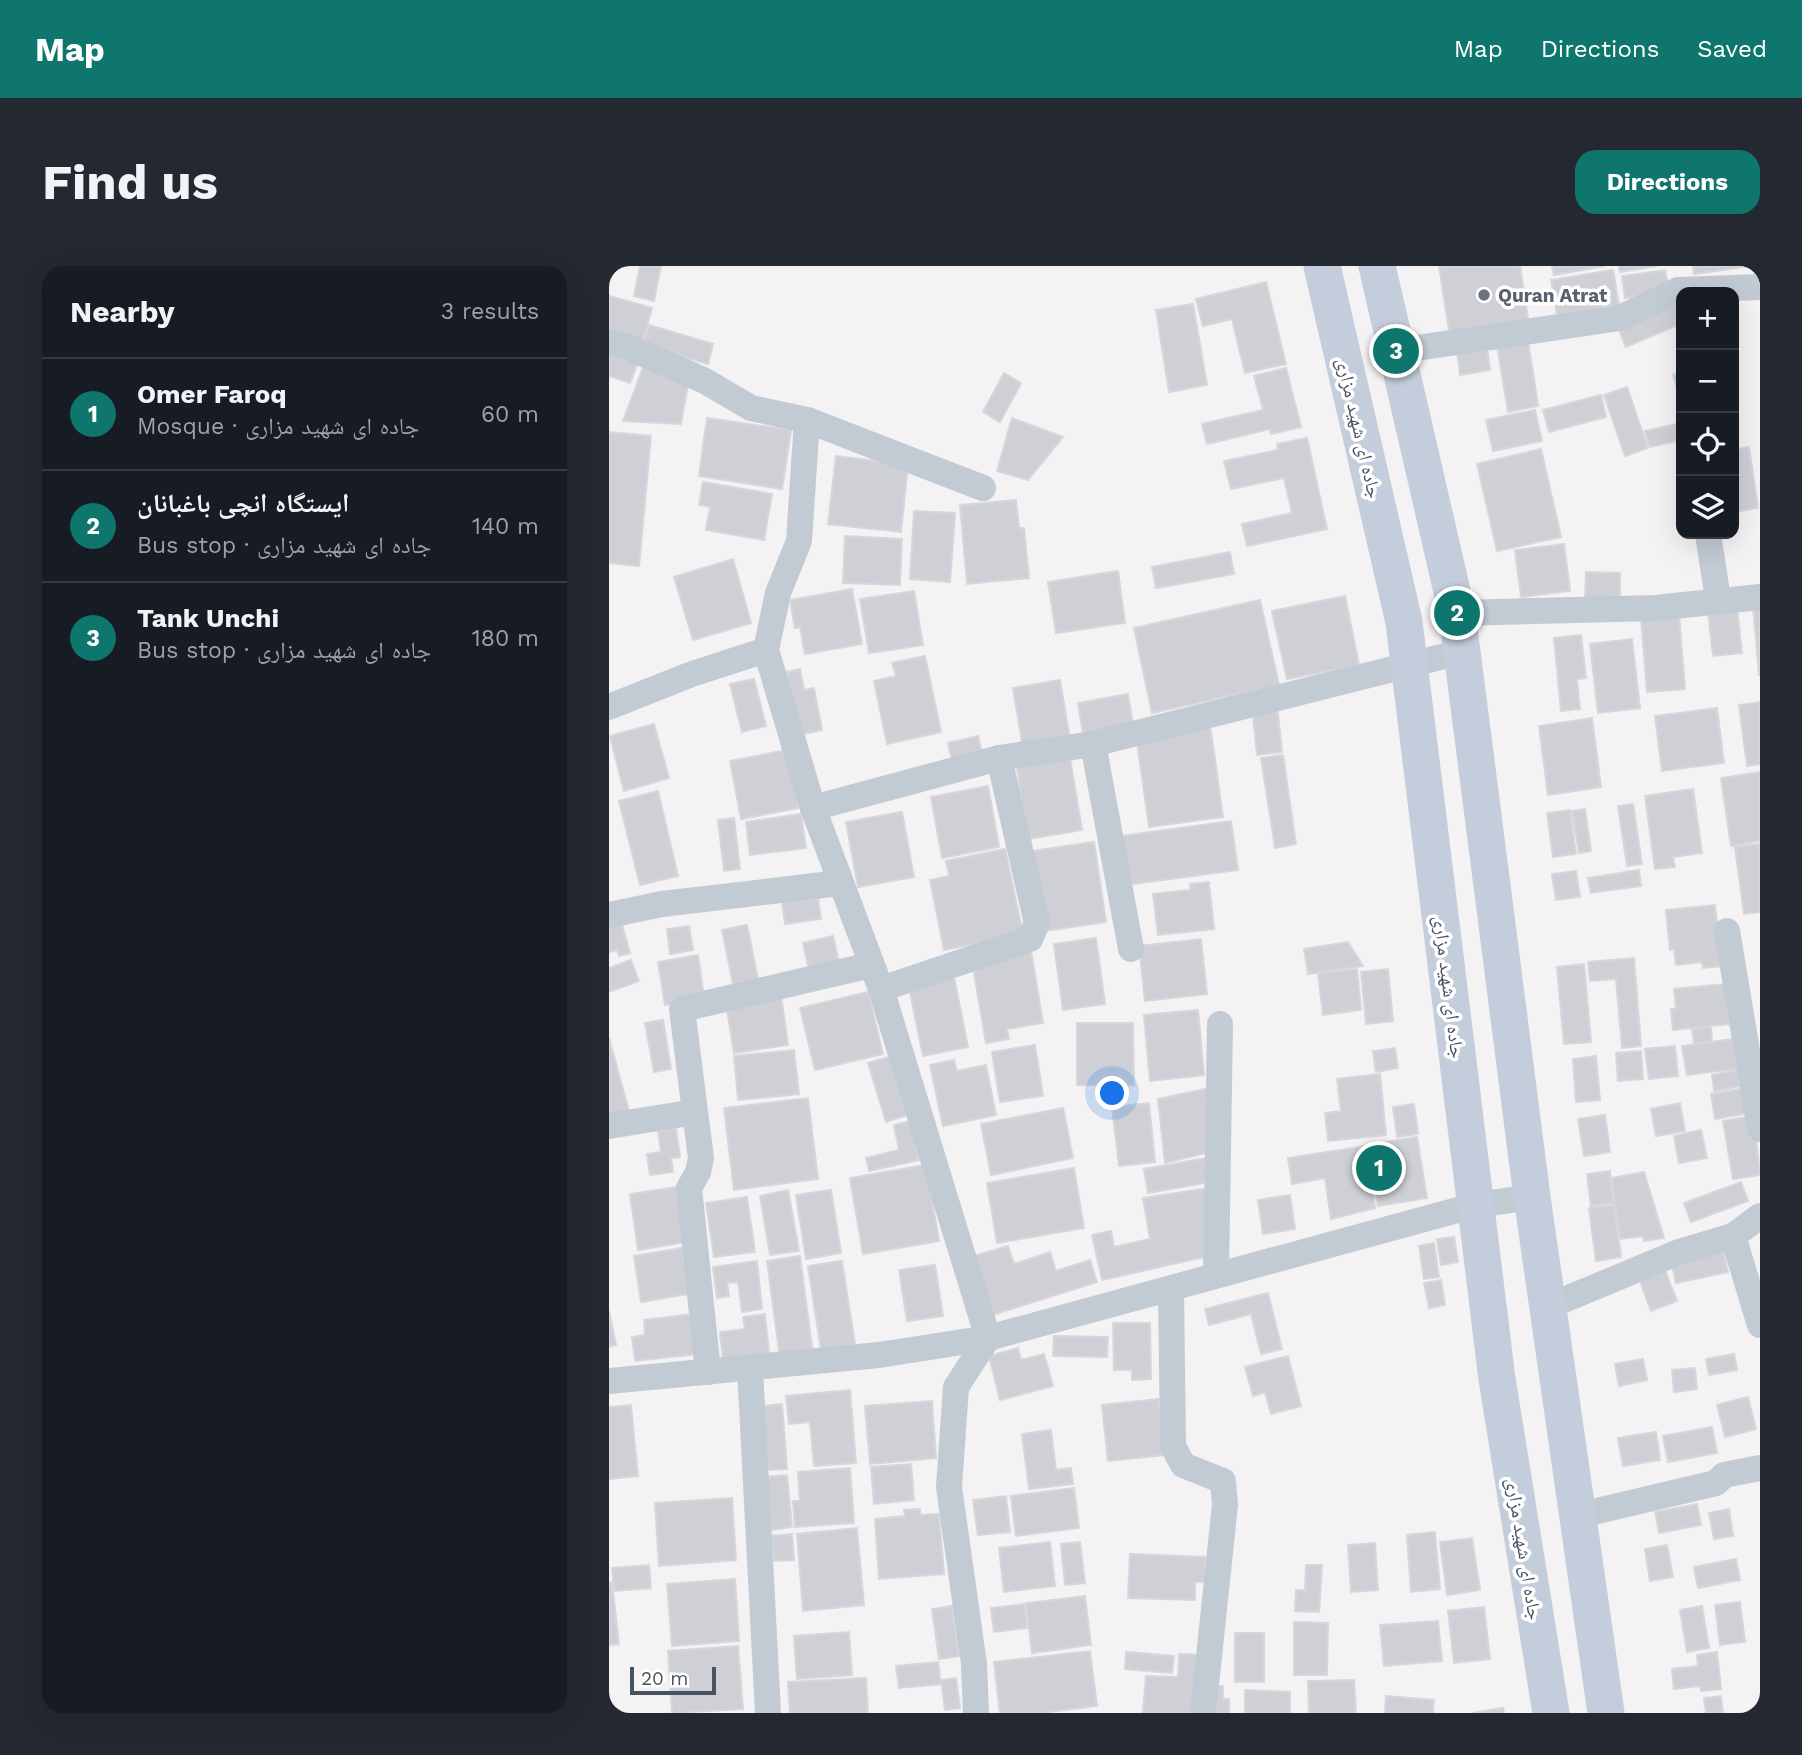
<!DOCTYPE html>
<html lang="en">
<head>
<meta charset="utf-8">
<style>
	:root { --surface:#171b24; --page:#242831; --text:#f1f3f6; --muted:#9ea1a6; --line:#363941; --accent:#0f766e }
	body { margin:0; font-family:"Work Sans","Noto Naskh Arabic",sans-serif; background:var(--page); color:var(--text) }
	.controls { position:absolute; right:21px; top:21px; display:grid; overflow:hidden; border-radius:14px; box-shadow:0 7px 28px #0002 }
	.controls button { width:63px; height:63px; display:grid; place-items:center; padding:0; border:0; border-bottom:2px solid var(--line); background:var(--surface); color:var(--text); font:35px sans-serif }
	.scale { position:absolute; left:21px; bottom:18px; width:86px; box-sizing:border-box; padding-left:7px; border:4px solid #485361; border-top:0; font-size:19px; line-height:24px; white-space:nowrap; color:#485361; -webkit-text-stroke:5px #fff; paint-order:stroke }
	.you { position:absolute; left:504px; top:828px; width:24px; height:24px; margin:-18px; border:5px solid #fff; border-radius:50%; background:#1a73e8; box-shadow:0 0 0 10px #1a73e833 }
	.badge { display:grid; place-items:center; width:46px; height:46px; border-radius:50%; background:var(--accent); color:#fff; font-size:23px; font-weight:700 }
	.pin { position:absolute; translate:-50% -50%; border:4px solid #fff; box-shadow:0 2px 7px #0006 }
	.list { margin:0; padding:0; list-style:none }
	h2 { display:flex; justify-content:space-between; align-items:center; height:91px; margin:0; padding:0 28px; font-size:30px }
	h2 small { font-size:23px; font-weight:400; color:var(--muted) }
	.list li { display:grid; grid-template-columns:46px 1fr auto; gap:21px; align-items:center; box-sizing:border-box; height:112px; padding:0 28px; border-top:2px solid var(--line) }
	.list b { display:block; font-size:26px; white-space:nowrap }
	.list p { margin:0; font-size:23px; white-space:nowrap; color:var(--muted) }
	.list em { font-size:23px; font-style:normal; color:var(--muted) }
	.icon { flex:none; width:38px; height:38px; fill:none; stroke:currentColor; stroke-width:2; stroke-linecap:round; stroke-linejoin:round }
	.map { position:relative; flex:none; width:1151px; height:1447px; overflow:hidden; border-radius:21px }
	header { display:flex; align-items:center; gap:42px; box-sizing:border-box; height:98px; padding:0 35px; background:var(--accent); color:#fff }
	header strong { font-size:33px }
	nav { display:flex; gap:38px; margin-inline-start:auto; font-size:24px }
	.intro { display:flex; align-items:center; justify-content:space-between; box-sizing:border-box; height:168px; padding:0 42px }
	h1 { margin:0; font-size:49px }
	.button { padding:18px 32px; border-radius:21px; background:var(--accent); color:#fff; font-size:24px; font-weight:700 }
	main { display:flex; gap:42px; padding:0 42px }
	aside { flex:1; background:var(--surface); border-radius:21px; box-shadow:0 7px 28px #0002 }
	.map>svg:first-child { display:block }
	.building { fill:#ced0d6; stroke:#d6d7dd; stroke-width:2 }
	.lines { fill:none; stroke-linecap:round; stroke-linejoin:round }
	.minor { stroke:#c2cbd4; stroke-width:26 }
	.secondary { stroke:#c4cddb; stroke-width:37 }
	.worship-dot { fill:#6b7280; stroke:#fff; stroke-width:2.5 }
	.labels { text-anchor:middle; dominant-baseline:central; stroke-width:7; stroke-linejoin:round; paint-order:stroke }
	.worship-label { font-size:19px; font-weight:bold; fill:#5b616d; stroke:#fff; text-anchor:start }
	.street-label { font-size:19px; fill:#485361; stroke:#fff }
</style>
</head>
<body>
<header>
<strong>Map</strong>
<nav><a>Map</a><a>Directions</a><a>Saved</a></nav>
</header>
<div class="intro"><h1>Find us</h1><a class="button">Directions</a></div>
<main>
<aside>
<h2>Nearby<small>3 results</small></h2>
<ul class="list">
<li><span class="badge">1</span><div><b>Omer Faroq</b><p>Mosque · جاده ای شهید مزاری</p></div><em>60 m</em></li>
<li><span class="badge">2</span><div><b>ایستگاه انچی باغبانان</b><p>Bus stop · جاده ای شهید مزاری</p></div><em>140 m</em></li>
<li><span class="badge">3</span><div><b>Tank Unchi</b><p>Bus stop · جاده ای شهید مزاری</p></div><em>180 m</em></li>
</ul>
</aside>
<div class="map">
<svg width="1151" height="1447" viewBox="0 0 1151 1447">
	<rect width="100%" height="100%" fill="#f4f2f2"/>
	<!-- building -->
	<g class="building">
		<path d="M31 0H52L45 35 25 30Z"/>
		<path d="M830 0H911L920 59 841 71Z"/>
		<path d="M943 0H996L945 9Z"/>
		<path d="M1010 0H1048L1011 6Z"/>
		<path d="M1084 0H1135V1L1085 8Z"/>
		<path d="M1004 4 1010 39 948 49 942 14Z"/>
		<path d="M1056 4 1060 25 1016 32 1013 10Z"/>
		<path d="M657 16 677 98 636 107 623 53 594 60 587 33Z"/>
		<path d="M0 30 43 42 33 79 0 70Z"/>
		<path d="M1072 36V61L1071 58 1017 81 1009 62Z"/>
		<path d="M584 38 598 119 560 126 547 44Z"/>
		<path d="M40 59 104 78 99 98 34 79Z"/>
		<path d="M919 74 929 140 899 146 888 79Z"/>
		<path d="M878 80 881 104 851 109 848 84Z"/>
		<path d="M0 83 30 94 21 117 0 110Z"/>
		<path d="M35 99 80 113 72 158 14 155Z"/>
		<path d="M677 102 692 161 662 168 661 163 598 178 593 158 654 144 645 110Z"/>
		<path d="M1072 106V136L1064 109Z"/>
		<path d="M395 107 412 117 391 156 374 146Z"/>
		<path d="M1018 121 1039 182 1016 190 995 129Z"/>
		<path d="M992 129 997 151 940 166 934 144Z"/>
		<path d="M926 144 933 175 884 185 877 154Z"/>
		<path d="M98 152 182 164 173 223 90 210Z"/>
		<path d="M403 152 454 171 419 214 388 205Z"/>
		<path d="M1072 157V174L1040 181 1036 165Z"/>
		<path d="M0 166 42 170 30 300 0 297Z"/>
		<path d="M698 172 718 263 638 280 633 258 683 247 675 212 622 223 615 195 669 184 668 178Z"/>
		<path d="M1140 181 1149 242 1125 246V184Z"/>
		<path d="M932 183 952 271 888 285 868 198Z"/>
		<path d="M227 190 299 199 292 266 219 258Z"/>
		<path d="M94 216 163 228 155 274 97 264 101 241 90 239Z"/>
		<path d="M407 234 410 262H415L420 312 358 318 351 239Z"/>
		<path d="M305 245 346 247 341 316 301 313Z"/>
		<path d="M236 270 293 273 291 319 234 317Z"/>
		<path d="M955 278 961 325 912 331 906 284Z"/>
		<path d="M621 286 625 308 547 322 543 301Z"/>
		<path d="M124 293 142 357 84 374 65 311Z"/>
		<path d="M509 305 516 357 447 367 439 316Z"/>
		<path d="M977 306 1011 307V336L976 335Z"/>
		<path d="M243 323 253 378 196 388 191 361 186 362 181 334Z"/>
		<path d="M305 325 314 379 260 387 251 333Z"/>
		<path d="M736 330 750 399 678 413 663 345Z"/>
		<path d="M651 334 670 419 543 447 525 362Z"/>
		<path d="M1144 340H1151V409H1150Z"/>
		<path d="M1128 342 1133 387 1104 390 1099 346Z"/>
		<path d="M1070 349 1076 423 1038 426 1032 352Z"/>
		<path d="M972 369 977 412 968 413 971 443 952 445 945 372Z"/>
		<path d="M1023 373 1031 442 989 447 981 378Z"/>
		<path d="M316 390 332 466 278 478 265 415 287 410 283 397Z"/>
		<path d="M191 403 195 424 205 422 213 464 190 469 178 406Z"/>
		<path d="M145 413 157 460 133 466 121 418Z"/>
		<path d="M451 414 461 474 414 482 404 422Z"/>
		<path d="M519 428 524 459 474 468 469 437Z"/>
		<path d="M1151 436V498L1138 500 1130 439Z"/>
		<path d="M668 439 673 486 648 489 643 441Z"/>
		<path d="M1108 442 1115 497 1053 505 1046 450Z"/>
		<path d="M983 452 992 521 939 529 930 460Z"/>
		<path d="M45 458 60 512 15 525 1 470Z"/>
		<path d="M601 458 614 551 540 561 527 468Z"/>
		<path d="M369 470 374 491 344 498 339 477Z"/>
		<path d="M178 484 190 542 132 553 121 495Z"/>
		<path d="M460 486 473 564 419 573 407 495Z"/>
		<path d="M674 489 687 578 666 582 652 492Z"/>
		<path d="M1151 506V575L1122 580 1112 512Z"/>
		<path d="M379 520 390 581 333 592 322 531Z"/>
		<path d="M1084 523 1093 587 1064 591 1066 601 1046 603 1036 530Z"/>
		<path d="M49 525 69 610 31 619 10 535Z"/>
		<path d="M1024 538 1033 598 1018 600 1009 540Z"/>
		<path d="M976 543 982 585 970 587 963 545Z"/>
		<path d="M961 544 967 588 944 591 938 547Z"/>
		<path d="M293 546 305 611 249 621 237 556Z"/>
		<path d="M192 548 197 582 141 589 137 556Z"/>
		<path d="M125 552 131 603 115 605 109 554Z"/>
		<path d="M622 555 629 604 518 619 511 570Z"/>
		<path d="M485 576 497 656 436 665 423 585Z"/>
		<path d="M1151 578V646L1135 648 1126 581Z"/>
		<path d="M396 583 414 668 335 684 321 614 340 610 337 595Z"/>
		<path d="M1030 604 1032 620 982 627 979 612Z"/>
		<path d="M967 605 971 631 947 634 943 608Z"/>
		<path d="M600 616 605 663 549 669 544 628 582 624 581 618Z"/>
		<path d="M209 632 212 653 176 658 173 636Z"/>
		<path d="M1106 639 1113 700 1094 702 1093 696 1067 699 1065 683 1061 684 1057 644Z"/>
		<path d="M13 658 21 687 10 690 8 684 0 686V662Z"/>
		<path d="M138 659 149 713 124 718 113 664Z"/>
		<path d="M80 660 84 684 61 688 58 663Z"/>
		<path d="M224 670 230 696 200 704 194 677Z"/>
		<path d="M487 672 496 738 454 744 445 678Z"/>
		<path d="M592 673 598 728 536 735 530 680Z"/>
		<path d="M739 676 754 700 699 708 695 683Z"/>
		<path d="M422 685 434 757 398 763 400 773 377 777 363 695Z"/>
		<path d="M89 689 95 732 56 739 49 696Z"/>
		<path d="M1025 692 1032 780 1013 782 1007 713 981 715 979 696Z"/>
		<path d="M22 694 30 715 0 726V702Z"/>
		<path d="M975 698 982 776 955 778 948 701Z"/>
		<path d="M748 703 752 744 714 749 709 708Z"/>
		<path d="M779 703 784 755 757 758 752 706Z"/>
		<path d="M345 711 359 781 314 790 300 721Z"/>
		<path d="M1116 718 1120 758 1064 764 1062 743H1067L1065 723Z"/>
		<path d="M259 726 274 788 206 804 191 742Z"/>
		<path d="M172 729 179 779 125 787 117 737Z"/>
		<path d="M589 744 595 809 541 815 535 749Z"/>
		<path d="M54 754 62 803 45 806 36 757Z"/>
		<path d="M468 757H524L525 819H468Z"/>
		<path d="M1102 761 1103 776 1085 778 1083 763Z"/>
		<path d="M0 772 20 845 0 850Z"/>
		<path d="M1124 773 1128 803 1078 809 1073 780Z"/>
		<path d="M426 779 434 830 391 836 383 786Z"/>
		<path d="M1066 780 1069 810 1040 813 1036 783Z"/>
		<path d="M786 782 789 802 767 806 764 785Z"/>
		<path d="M185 784 190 828 129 834 125 790Z"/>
		<path d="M1032 785 1034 813 1009 815 1007 787Z"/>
		<path d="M987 790 991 834 967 836 964 793Z"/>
		<path d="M280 791 298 849 277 856 259 797Z"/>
		<path d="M345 794 348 805 377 799 387 849 334 860 321 799Z"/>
		<path d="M1129 804 1132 820 1105 825 1103 809Z"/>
		<path d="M771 808 777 869 719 875 716 847 732 845 728 813Z"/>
		<path d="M601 822V886L556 897 549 833Z"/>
		<path d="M1135 822 1140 847 1106 853 1102 828Z"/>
		<path d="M199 832 209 913 125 924 115 842Z"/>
		<path d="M540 837 546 896 510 900 503 841Z"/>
		<path d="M1071 837 1076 865 1047 870 1042 843Z"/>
		<path d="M805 838 809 868 788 871 784 841Z"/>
		<path d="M454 842 464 892 382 909 372 858Z"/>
		<path d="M996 849 1001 886 975 890 969 853Z"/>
		<path d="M1145 850 1151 909 1124 913 1114 855Z"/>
		<path d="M302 855 310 894 260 905 257 892 290 884 285 859Z"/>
		<path d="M67 862 71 891 62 892 64 906 41 909 38 888 52 886 49 865Z"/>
		<path d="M1092 864 1098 892 1070 897 1065 870Z"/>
		<path d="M808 871 818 932 769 940 759 879Z"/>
		<path d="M757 880 766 942 722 953 716 912 683 918 679 892Z"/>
		<path d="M598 892 601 916 539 927 535 903Z"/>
		<path d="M317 899 330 975 254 988 241 912Z"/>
		<path d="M465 902 475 962 388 977 378 917Z"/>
		<path d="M1001 905 1004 937 982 940 978 908Z"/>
		<path d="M1035 906 1055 972 1035 975 1034 970 1011 973 1002 912Z"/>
		<path d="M1132 916 1139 935 1082 956 1075 937Z"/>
		<path d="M69 921 77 976 29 984 21 928Z"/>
		<path d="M600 922V990L493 1014 483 969 502 965 505 981 541 973 534 932Z"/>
		<path d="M179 924 190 985 161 989 151 930Z"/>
		<path d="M222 924 232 987 197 993 187 929Z"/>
		<path d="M681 929 686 963 654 968 649 934Z"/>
		<path d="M138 931 146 986 105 991 97 937Z"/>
		<path d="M1005 939 1012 991 987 995 980 942Z"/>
		<path d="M845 971 849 996 832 999 828 973Z"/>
		<path d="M825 977 830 1011 815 1013 810 980Z"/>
		<path d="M399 980 405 998 441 986 447 1005 481 994 488 1016 380 1050 362 991Z"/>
		<path d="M73 982 80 1028 32 1036 25 990Z"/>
		<path d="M1114 984 1119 1006 1067 1017 1063 999Z"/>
		<path d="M191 990 204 1088 171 1092 158 995Z"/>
		<path d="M148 995 153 1043 133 1046 129 1016 118 1017 120 1030 108 1032 104 1001Z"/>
		<path d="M233 995 246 1078 212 1084 199 1000Z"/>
		<path d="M326 999 334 1050 298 1055 290 1004Z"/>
		<path d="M1055 1002 1068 1035 1042 1045 1030 1012Z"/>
		<path d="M832 1014 836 1039 820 1042 815 1017Z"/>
		<path d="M659 1027 673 1083 652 1088 642 1048 600 1059 596 1043Z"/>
		<path d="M0 1045 7 1079 0 1081Z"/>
		<path d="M84 1048 88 1088 26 1095 23 1071 36 1069 35 1054Z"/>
		<path d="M156 1048 161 1096 115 1102 111 1066 136 1063 134 1051Z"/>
		<path d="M504 1057H541L542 1113 523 1114V1104H505Z"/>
		<path d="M445 1070 499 1071 498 1091 444 1090Z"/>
		<path d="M409 1082 412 1094 435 1088 444 1120 391 1134 380 1090Z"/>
		<path d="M1125 1088 1128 1104 1100 1109 1097 1093Z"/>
		<path d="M679 1090 692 1140 662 1148 656 1126 644 1130 636 1101Z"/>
		<path d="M1034 1093 1038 1114 1010 1120 1006 1098Z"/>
		<path d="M1086 1102 1088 1123 1065 1126 1063 1104Z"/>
		<path d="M241 1124 247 1197 205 1200 201 1156 180 1158 177 1130Z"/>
		<path d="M1139 1131 1147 1163 1116 1171 1108 1139Z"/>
		<path d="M549 1133 555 1189 499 1195 493 1139Z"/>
		<path d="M323 1135 327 1192 261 1198 256 1140Z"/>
		<path d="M173 1138 178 1203 159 1204 154 1140Z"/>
		<path d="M22 1139 29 1210 0 1213V1141Z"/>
		<path d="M1103 1161 1108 1187 1059 1196 1054 1170Z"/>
		<path d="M442 1164 447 1204 462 1202 464 1218 420 1223 413 1168Z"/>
		<path d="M1047 1166 1051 1194 1014 1200 1009 1172Z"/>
		<path d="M302 1198 305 1234 265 1238 262 1201Z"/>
		<path d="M241 1202 245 1257 186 1261 184 1235H191L189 1206Z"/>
		<path d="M178 1209 183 1261 162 1264 157 1211Z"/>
		<path d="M465 1222 470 1262 407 1270 402 1230Z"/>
		<path d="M397 1230 401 1266 369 1269 364 1234Z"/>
		<path d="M123 1232 127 1294 50 1300 46 1237Z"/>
		<path d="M1088 1238 1092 1259 1050 1267 1046 1246Z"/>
		<path d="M311 1243V1249L330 1248 335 1308 270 1313 266 1253 296 1250 295 1244Z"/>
		<path d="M1120 1243 1124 1270 1105 1273 1100 1247Z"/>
		<path d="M248 1262 255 1339 194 1345 188 1268Z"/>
		<path d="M826 1266 831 1323 802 1326 798 1269Z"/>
		<path d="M183 1268 185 1294 165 1295 162 1270Z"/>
		<path d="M863 1272 871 1324 838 1329 831 1276Z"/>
		<path d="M441 1276 446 1320 395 1326 390 1282Z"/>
		<path d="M471 1276 476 1317 456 1319 452 1278Z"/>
		<path d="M766 1277 769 1324 742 1326 739 1279Z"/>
		<path d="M1058 1279 1064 1311 1041 1315 1036 1283Z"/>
		<path d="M521 1288 596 1291V1316H586V1334L519 1332Z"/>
		<path d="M1127 1293 1131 1314 1089 1322 1085 1301Z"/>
		<path d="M40 1299 42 1322 5 1325 3 1302Z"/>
		<path d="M697 1299H713L710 1346 686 1345 687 1324H696Z"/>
		<path d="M126 1313 130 1375 63 1380 58 1318Z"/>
		<path d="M3 1316 10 1378 0 1379V1317Z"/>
		<path d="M476 1330 482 1379 423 1387 417 1337Z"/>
		<path d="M1131 1336 1136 1376 1111 1379 1106 1339Z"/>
		<path d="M415 1338 418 1362 385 1366 382 1342Z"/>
		<path d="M343 1340 350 1390 330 1393 323 1343Z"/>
		<path d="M1093 1340 1100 1382 1078 1386 1071 1344Z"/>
		<path d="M875 1341 881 1393 845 1397 839 1345Z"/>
		<path d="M829 1355 833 1395 775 1400 771 1359Z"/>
		<path d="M685 1356 719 1357 718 1409H685Z"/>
		<path d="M240 1366 243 1409 188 1413 185 1370Z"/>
		<rect x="626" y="1367" width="29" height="49"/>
		<path d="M129 1380 134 1443 63 1447 59 1385Z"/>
		<path d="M481 1385 488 1440 431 1447H391L385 1396Z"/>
		<path d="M517 1386 565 1390 563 1407 516 1403Z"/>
		<path d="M1108 1386 1112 1423 1092 1425 1091 1420 1065 1423 1063 1403 1089 1400 1088 1389Z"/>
		<path d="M570 1388 592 1389 588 1447H534L537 1410 569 1411Z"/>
		<path d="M329 1396 332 1418 290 1422 287 1400Z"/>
		<path d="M257 1412 259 1447H181L179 1416Z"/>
		<path d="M347 1412 351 1442 336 1444 332 1414Z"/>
		<path d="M745 1414 747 1447H700L699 1415Z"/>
		<path d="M603 1420H614V1433H620V1447H604Z"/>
		<path d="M636 1424 681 1426V1447H636Z"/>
		<path d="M777 1430 825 1434 824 1447H776Z"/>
		<path d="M1112 1430 1114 1447H1097L1095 1432Z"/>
		<path d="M894 1442 895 1447H864Z"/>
	</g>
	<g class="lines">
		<!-- minor -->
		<g class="minor">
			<path d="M0 76 17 80 96 115 142 142 198 154 374 222"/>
			<path d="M787 85 1011 52 1069 24 1151 21"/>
			<path d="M198 154 190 275 169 327 157 384 204 542 272 723 379 1072 347 1121 340 1221 365 1398 367 1447"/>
			<path d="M1099 268 1109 333"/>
			<path d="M848 347 1047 342 1151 331"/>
			<path d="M0 441 83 408 157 384"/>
			<path d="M484 478 522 683"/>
			<path d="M204 542 390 492 484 478 852 386"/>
			<path d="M0 649 53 638 231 617"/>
			<path d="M1118 665 1151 863"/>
			<path d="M272 723 421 673 428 657 390 492"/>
			<path d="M86 846 92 892 89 906 80 922 99 1106"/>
			<path d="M0 860 86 846 73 743 262 699"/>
			<path d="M1124 970 1151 1059"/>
			<path d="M607 1009 611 758"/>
			<path d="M562 1023 564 1180 574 1199 614 1215 616 1239 594 1447"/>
			<path d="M938 1041 1070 986 1124 970 1151 950"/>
			<path d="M141 1102 159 1447"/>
			<path d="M0 1115 270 1089 379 1072 867 939 923 931"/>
			<path d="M967 1250 1107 1217 1115 1209 1151 1202"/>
		</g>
		<!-- secondary -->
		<g class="secondary">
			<path d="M713 0 795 356 888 1113 942 1447"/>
			<path d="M768 0 848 347 923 931 997 1447"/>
		</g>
	</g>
	<!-- markers -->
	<circle class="worship-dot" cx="875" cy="29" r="7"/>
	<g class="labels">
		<!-- worship labels -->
		<g class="worship-label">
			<text x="889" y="29">Quran Atrat</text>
		</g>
		<!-- street labels -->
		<g class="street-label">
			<text transform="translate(750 162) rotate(77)">جاده ای شهید مزاری</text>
			<text transform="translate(840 721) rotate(83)">جاده ای شهید مزاری</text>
			<text transform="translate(915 1283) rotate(81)">جاده ای شهید مزاری</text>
		</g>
	</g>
</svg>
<div class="controls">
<button>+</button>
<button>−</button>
<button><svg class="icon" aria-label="locate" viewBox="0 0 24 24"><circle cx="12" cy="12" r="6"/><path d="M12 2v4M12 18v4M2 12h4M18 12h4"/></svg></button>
<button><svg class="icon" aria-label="layers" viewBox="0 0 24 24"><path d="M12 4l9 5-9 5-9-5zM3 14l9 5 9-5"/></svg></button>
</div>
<div class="scale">20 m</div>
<div class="you"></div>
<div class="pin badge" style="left:770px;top:902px">1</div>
<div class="pin badge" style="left:848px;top:347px">2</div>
<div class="pin badge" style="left:787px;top:85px">3</div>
</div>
</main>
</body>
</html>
